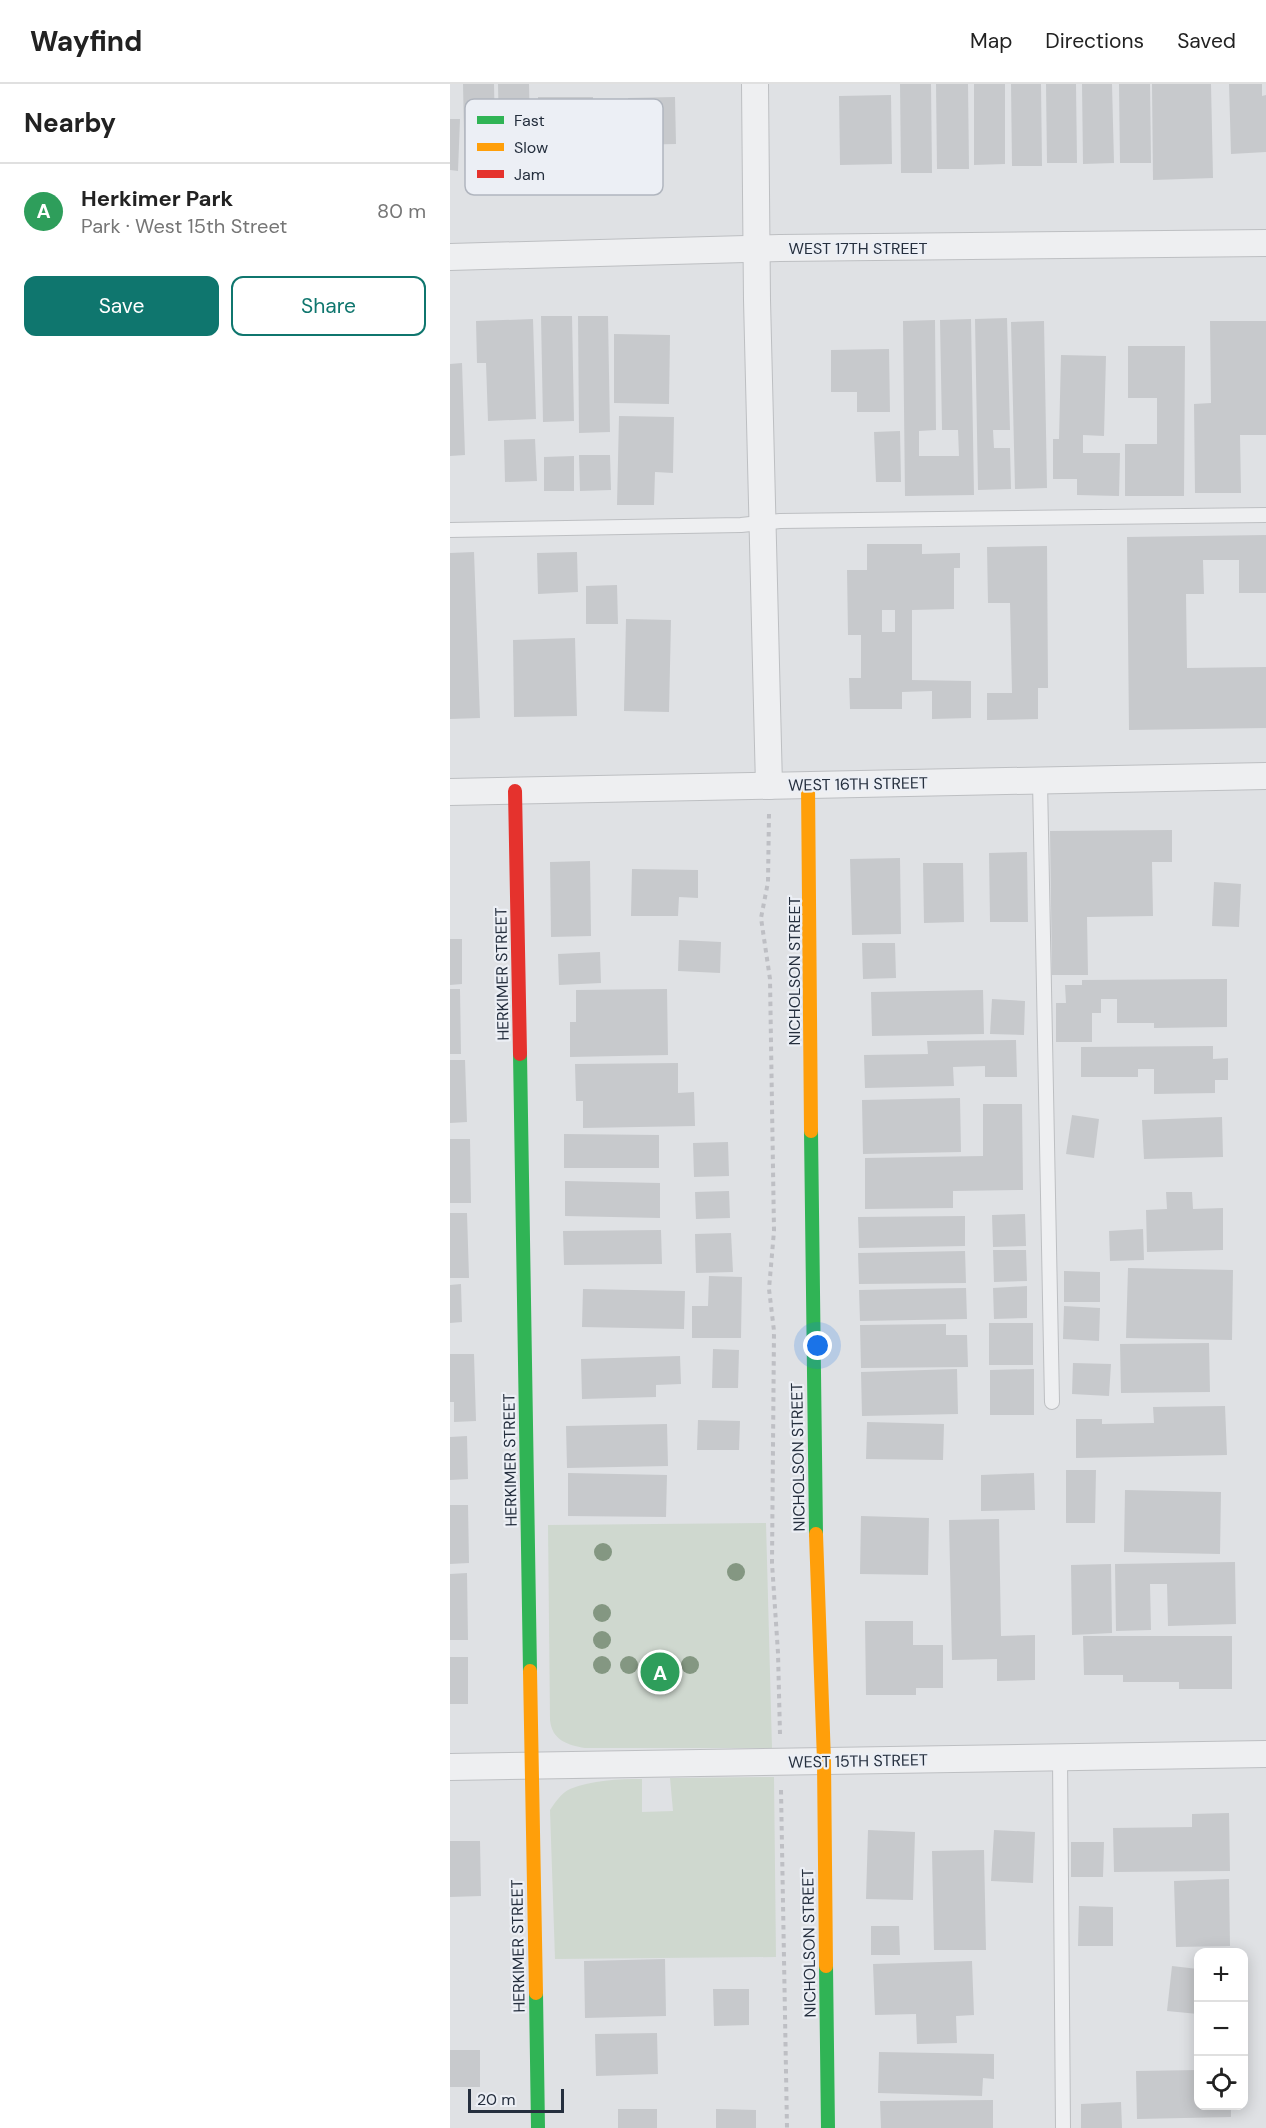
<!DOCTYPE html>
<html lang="en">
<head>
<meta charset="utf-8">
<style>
	:root { --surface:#fff; --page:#f2f2f2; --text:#222; --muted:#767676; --line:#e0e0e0; --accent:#0f766e }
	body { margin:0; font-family:"DM Sans",sans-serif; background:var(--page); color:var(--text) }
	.controls { position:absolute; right:18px; bottom:18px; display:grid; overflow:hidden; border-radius:12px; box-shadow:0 3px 15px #0003 }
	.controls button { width:54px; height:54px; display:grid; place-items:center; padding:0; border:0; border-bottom:2px solid var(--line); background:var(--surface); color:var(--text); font:30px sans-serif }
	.scale { position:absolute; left:18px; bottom:15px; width:96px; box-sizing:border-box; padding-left:6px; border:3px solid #252f3e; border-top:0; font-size:16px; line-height:21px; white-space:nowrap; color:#252f3e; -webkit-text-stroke:4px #eceff5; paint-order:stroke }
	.you { position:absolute; left:368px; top:1262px; width:21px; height:21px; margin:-15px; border:4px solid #fff; border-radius:50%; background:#1a73e8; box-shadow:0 0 0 9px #1a73e833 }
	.badge { display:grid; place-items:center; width:39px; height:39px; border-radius:50%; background:var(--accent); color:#fff; font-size:20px; font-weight:700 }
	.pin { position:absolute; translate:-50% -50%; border:3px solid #fff; box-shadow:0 2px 6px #0006 }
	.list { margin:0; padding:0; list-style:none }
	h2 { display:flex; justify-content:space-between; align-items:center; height:78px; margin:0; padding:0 24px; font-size:26px }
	h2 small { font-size:20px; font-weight:400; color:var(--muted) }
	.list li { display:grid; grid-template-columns:39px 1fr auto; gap:18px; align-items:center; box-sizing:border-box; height:96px; padding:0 24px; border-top:2px solid var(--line) }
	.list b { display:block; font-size:22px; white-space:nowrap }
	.list p { margin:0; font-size:20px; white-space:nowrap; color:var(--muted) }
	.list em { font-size:20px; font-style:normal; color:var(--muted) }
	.actions { display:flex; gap:12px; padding:18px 24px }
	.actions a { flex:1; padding:14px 0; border:2px solid var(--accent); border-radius:12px; text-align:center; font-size:21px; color:var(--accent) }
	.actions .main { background:var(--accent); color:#fff }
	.icon { flex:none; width:33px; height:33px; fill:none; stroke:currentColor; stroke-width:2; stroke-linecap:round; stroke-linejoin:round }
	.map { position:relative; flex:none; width:816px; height:2044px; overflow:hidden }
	header { display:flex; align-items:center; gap:36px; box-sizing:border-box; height:84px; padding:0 30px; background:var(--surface); border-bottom:2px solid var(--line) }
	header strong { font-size:28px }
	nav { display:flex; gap:33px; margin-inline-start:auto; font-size:21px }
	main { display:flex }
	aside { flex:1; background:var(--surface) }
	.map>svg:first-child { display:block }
	.green { fill:#cfd8cf }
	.building { fill:#c7c9cc; fill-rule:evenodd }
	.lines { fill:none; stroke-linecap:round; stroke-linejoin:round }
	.lane-casing { stroke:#bdbfc2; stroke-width:16 }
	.street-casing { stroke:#bdbfc2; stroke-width:28 }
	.path { stroke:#bebfc4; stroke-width:4; stroke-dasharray:4.5 4.5; stroke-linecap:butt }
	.lane { stroke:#eeeff1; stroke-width:14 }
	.street { stroke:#eeeff1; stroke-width:26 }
	.fast { stroke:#30b455; stroke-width:14 }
	.slow { stroke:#ff9f0a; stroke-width:14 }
	.jam { stroke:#e5322d; stroke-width:14 }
	.tree { fill:#849782 }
	.labels { text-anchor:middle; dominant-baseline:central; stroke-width:4.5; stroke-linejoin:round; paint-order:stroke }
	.street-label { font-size:16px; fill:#252f3e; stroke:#eceff5 }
	.key { fill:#eceff5; stroke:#b0b5be; stroke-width:1.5 }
	.key-label { font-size:16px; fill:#252f3e }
</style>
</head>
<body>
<header>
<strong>Wayfind</strong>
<nav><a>Map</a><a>Directions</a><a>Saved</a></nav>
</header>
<main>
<aside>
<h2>Nearby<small></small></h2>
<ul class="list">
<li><span class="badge" style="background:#2e9e5b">A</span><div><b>Herkimer Park</b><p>Park · West 15th Street</p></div><em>80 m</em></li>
</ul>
<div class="actions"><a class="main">Save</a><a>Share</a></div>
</aside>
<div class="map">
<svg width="816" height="2044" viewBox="0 0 816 2044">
	<rect width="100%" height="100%" fill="#dfe1e4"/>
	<!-- green -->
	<g class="green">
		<path d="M316 1439 322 1664H135C117 1661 102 1656 100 1636L98 1441Z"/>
		<path d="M324 1693 326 1873 105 1875 100 1726C105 1719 111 1709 120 1705 142 1696 168 1695 192 1695V1728L223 1727 220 1694Z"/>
	</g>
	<!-- building -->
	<g class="building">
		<path d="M13 0H44L46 96 15 97Z"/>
		<path d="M48 0H79L81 97H50Z"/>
		<path d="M450 0H481L482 89H451Z"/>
		<path d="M486 0H518L519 85H487Z"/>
		<path d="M524 0H555V80L524 81Z"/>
		<path d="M561 0H591L592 82H562Z"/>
		<path d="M596 0H626L627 79H597Z"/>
		<path d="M632 0H662L664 79 633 80Z"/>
		<path d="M669 0H700L701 79H670Z"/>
		<path d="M702 0H761L763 94 703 96Z"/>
		<path d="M779 0H812V12L816 11V68L781 70Z"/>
		<path d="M441 11 442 80 390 81 389 12Z"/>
		<path d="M88 13H143L144 92 89 93Z"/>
		<path d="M225 13 226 60 179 61 178 14Z"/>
		<path d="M0 35H10L8 87 0 86Z"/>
		<path d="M91 232H122L124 337 93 338Z"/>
		<path d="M128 232H158L160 348 129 349Z"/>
		<path d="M557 234 560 346H543L544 364H560L561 405 528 406 525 235Z"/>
		<path d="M83 235 86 335 38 337 36 279H27L26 237Z"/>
		<path d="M521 235 524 411 455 412 453 237 485 236 486 346 469 347V372H509L508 346H492L490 236Z"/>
		<path d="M594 237 597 404 565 405 561 238Z"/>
		<path d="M760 237H816V351H790L791 409H745L744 320 761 319Z"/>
		<path d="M164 250 220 251 219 320 164 319Z"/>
		<path d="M678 262H735L734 412H675V360H707V314H678Z"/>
		<path d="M439 265 440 328H407V308H381V266Z"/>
		<path d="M611 271 656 272 654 352 633 351V369H670L669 412 627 411V395H603V355H609Z"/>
		<path d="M12 279 15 371 0 372V280Z"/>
		<path d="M169 332 224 333 223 389 205 388 204 421H167Z"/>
		<path d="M450 347 451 398H426L424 348Z"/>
		<path d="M85 355 87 397 55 398 54 356Z"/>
		<path d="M129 371H160L161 406 130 407Z"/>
		<path d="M124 372V407H94V373Z"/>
		<path d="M816 451V509H789V476H753L754 510H736L737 584 816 583V644L679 646 677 453Z"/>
		<path d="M417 460H472V470L510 469V484H504V525L462 526V596L521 597V634L482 635V607L452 608V625H400L399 594H411V551H398L397 486H417ZM432 526H445V548H432Z"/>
		<path d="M597 462 598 604H588V635L537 636V609H562L560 519H538L537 463Z"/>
		<path d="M24 468 30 634 0 635V469Z"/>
		<path d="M127 468 128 508 88 510 87 469Z"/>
		<path d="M167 501 168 540H136V502Z"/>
		<path d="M176 535 221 536 219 628 174 627Z"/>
		<path d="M125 554 127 632 64 633 63 556Z"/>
		<path d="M722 746V778H702L703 832 637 833 638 891H602L600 747Z"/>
		<path d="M577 768 578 838H540L539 769Z"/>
		<path d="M450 774 451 850 402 851 400 775Z"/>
		<path d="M140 777 141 852 101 853 100 778Z"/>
		<path d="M473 779H513L514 838 474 839Z"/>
		<path d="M182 785 248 786V814L229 813 228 832H181Z"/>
		<path d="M764 798 791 800 789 843 762 842Z"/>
		<path d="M0 855H12V900L0 901Z"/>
		<path d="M229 856 271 858 270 889 228 887Z"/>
		<path d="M412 859H445L446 894 413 895Z"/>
		<path d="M150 868 151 899 109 901 108 870Z"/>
		<path d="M777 895V943L704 944V939H667V915H651V929H642V958H606V919H616L615 901H632V896Z"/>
		<path d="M0 905H10L11 970H0Z"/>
		<path d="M217 905 218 971 120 973V938H126V906Z"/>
		<path d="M533 906 534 950 422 952 421 908Z"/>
		<path d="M542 915 575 917 574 951 540 950Z"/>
		<path d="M566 956 567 993H535V982L503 983 504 1002 415 1004 414 971 478 970 477 957Z"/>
		<path d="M763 962V975L778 974V996H765V1009L704 1010V985H688V993H631V963Z"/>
		<path d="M0 976H15L17 1038 0 1039Z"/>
		<path d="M228 979V1009L244 1008 245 1042 133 1044V1017H126L125 980Z"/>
		<path d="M510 1014 511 1068 413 1070 412 1016Z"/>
		<path d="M533 1020H572L573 1106 503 1107V1124L415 1125V1074L533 1072Z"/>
		<path d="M622 1031 649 1035 644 1074 616 1070Z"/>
		<path d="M772 1033 773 1073 694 1075 692 1036Z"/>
		<path d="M114 1050 209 1051V1084H114Z"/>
		<path d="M0 1055H20L21 1119H0Z"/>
		<path d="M278 1058 279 1092 244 1093 243 1059Z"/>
		<path d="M115 1097 210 1099V1134L115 1132Z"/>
		<path d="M279 1107 280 1134 246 1135 245 1108Z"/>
		<path d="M716 1108H742L743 1125 773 1124V1166L697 1168 696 1126 717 1125Z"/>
		<path d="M0 1129H17L19 1194H0Z"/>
		<path d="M575 1130 576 1162 543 1163 542 1131Z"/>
		<path d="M515 1132V1162L409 1164 408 1133Z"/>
		<path d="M693 1145 694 1176 660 1177 659 1147Z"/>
		<path d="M211 1146 212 1180 114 1181 113 1147Z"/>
		<path d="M281 1149 283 1188 246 1189 245 1150Z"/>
		<path d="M543 1166H576L577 1197 544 1198Z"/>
		<path d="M515 1167 516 1199 409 1200 408 1169Z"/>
		<path d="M678 1184 783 1186 782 1256 676 1254Z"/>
		<path d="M614 1187 650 1188V1218H614Z"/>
		<path d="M259 1192 292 1193 291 1254H242V1222H258Z"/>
		<path d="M11 1200 12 1238 0 1239V1201Z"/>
		<path d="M577 1202V1234L544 1235 543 1204Z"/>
		<path d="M516 1204 517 1235 410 1237 409 1206Z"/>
		<path d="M133 1205 235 1207 234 1245 132 1243Z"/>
		<path d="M614 1222 650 1224 649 1257 613 1255Z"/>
		<rect x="539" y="1239" width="44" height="42"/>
		<path d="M496 1240V1251H517L518 1283 411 1284 410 1241Z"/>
		<path d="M759 1259 760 1308 671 1309 670 1260Z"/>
		<path d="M263 1265 289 1266 288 1304H262Z"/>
		<path d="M0 1270H24L26 1337 4 1338V1318H0Z"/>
		<path d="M230 1272 231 1300 206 1301V1313L132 1315 131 1275Z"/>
		<path d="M623 1279 661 1280 659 1312 622 1310Z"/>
		<path d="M507 1285 508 1330 412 1332 411 1288Z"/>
		<path d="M584 1285V1331H540V1286Z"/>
		<path d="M775 1322 777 1371 626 1374V1335H652V1340L704 1339 703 1323Z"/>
		<path d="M248 1336 290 1337 289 1366H247Z"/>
		<path d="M417 1338 494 1340 493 1376 416 1375Z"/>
		<path d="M217 1340 218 1382 117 1384 116 1342Z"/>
		<path d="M17 1352 18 1395 0 1396V1353Z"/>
		<path d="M616 1386H646L645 1439H616Z"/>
		<path d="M118 1389 217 1391 216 1433 118 1432Z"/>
		<path d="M584 1389 585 1426 531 1427V1391Z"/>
		<path d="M675 1406 771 1408 770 1470 674 1468Z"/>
		<path d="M0 1421H18L19 1479 0 1480Z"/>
		<path d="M411 1432 479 1434 478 1491 410 1490Z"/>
		<path d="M549 1435 551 1552 585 1551V1596L547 1597V1575L502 1576 499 1436Z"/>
		<path d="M785 1478 786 1540 718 1542 717 1500H700L701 1546 666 1547 665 1480Z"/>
		<path d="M661 1480 662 1549 622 1551 621 1481Z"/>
		<path d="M17 1489 18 1556H0V1490Z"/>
		<path d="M415 1537H463V1561H493V1604H466V1611H416Z"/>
		<path d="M633 1552H782V1605H729V1598H673V1591H634Z"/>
		<rect x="0" y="1573" width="18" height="47"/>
		<path d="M779 1729 780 1787 664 1788 663 1744 742 1743V1730Z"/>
		<path d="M418 1746 465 1748 463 1816 416 1815Z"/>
		<path d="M544 1746 585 1748 583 1799 541 1797Z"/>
		<path d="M0 1757H30L31 1812 0 1813Z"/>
		<path d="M621 1758H654L653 1793H621Z"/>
		<path d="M534 1766 536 1866H484L482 1767Z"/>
		<path d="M779 1795 780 1862 726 1863 724 1797Z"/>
		<path d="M629 1822 663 1823V1862H628Z"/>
		<path d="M421 1842H449L450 1871H421Z"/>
		<path d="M215 1875 216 1932 135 1934 134 1877Z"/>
		<path d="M522 1877 524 1931 506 1932 507 1959 467 1960 466 1930 425 1931 423 1880Z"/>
		<path d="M722 1882 748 1885V1930L717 1927Z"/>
		<path d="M263 1905H299V1941L264 1942Z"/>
		<path d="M207 1949 208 1990 146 1992 145 1950Z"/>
		<rect x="0" y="1966" width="30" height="37"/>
		<path d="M429 1968 544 1970V1995L533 1994 532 2012 428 2009Z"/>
		<path d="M748 1986V2022H781V2033L687 2035 686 1987Z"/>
		<path d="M543 2016V2044H431L430 2017Z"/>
		<path d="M671 2018 672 2044H631V2020Z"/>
		<rect x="168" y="2025" width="39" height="19"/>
		<path d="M266 2025 306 2026V2044H266Z"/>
	</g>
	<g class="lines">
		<defs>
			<g id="lane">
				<path d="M0 446 291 441 330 437 816 431"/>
				<path d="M590 697 602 1318"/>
				<path d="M610 1673 613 2044"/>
			</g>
			<g id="street">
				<path d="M305 0 307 216 319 702"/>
				<path d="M0 173 330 164 816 159"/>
				<path d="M0 708 816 692"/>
				<path d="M0 1683 816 1670"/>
			</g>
		</defs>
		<!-- lane casing -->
		<use href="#lane" class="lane-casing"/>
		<!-- street casing -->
		<use href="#street" class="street-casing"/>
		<!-- path -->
		<g class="path">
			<path d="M319 730 318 798 311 834 320 895 324 1147 319 1205 324 1247 322 1479 328 1569 330 1650"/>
			<path d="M331 1706 337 2044"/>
		</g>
		<!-- lane -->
		<use href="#lane" class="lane"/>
		<!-- street -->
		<use href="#street" class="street"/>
		<!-- fast -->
		<g class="fast">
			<path d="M70 970 80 1587"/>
			<path d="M361 1047 366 1450"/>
			<path d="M376 1882 378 2044"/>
			<path d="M86 1909 88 2044"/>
		</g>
		<!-- slow -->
		<g class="slow">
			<path d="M358 701 361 1047"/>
			<path d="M366 1450 374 1677 376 1882"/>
			<path d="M80 1587 86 1909"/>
		</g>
		<!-- jam -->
		<path class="jam" d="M65 707 70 970"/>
	</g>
	<!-- trees -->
	<g class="tree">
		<circle cx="153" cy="1468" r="9"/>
		<circle cx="286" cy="1488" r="9"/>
		<circle cx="152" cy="1529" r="9"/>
		<circle cx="152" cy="1556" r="9"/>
		<circle cx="152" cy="1581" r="9"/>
		<circle cx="179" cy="1581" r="9"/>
		<circle cx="208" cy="1581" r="9"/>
		<circle cx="240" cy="1581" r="9"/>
	</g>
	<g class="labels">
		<!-- street labels -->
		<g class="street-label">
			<text x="408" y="164">WEST 17TH STREET</text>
			<text transform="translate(408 700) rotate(-1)">WEST 16TH STREET</text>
			<text transform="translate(344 887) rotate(-90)">NICHOLSON STREET</text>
			<text transform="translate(52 890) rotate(-91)">HERKIMER STREET</text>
			<text transform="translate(348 1373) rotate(-91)">NICHOLSON STREET</text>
			<text transform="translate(60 1376) rotate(-91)">HERKIMER STREET</text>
			<text transform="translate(408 1677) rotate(-1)">WEST 15TH STREET</text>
			<text transform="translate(359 1859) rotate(-91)">NICHOLSON STREET</text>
			<text transform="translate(68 1862) rotate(-91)">HERKIMER STREET</text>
		</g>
	</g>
	<!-- legend -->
	<rect x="15" y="15" width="198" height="96" rx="9" class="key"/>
	<rect x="27" y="32" width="27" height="8" fill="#30b455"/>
	<rect x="27" y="59" width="27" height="8" fill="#ff9f0a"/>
	<rect x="27" y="86" width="27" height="8" fill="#e5322d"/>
	<g class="key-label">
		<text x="64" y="42">Fast</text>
		<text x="64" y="69">Slow</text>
		<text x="64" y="96">Jam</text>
	</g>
</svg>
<div class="controls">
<button>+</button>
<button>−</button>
<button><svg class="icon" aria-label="locate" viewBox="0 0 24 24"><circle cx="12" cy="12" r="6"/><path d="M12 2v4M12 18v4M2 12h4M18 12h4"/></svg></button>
</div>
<div class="scale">20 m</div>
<div class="you"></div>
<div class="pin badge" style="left:210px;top:1588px;background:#2e9e5b">A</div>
</div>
</main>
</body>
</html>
